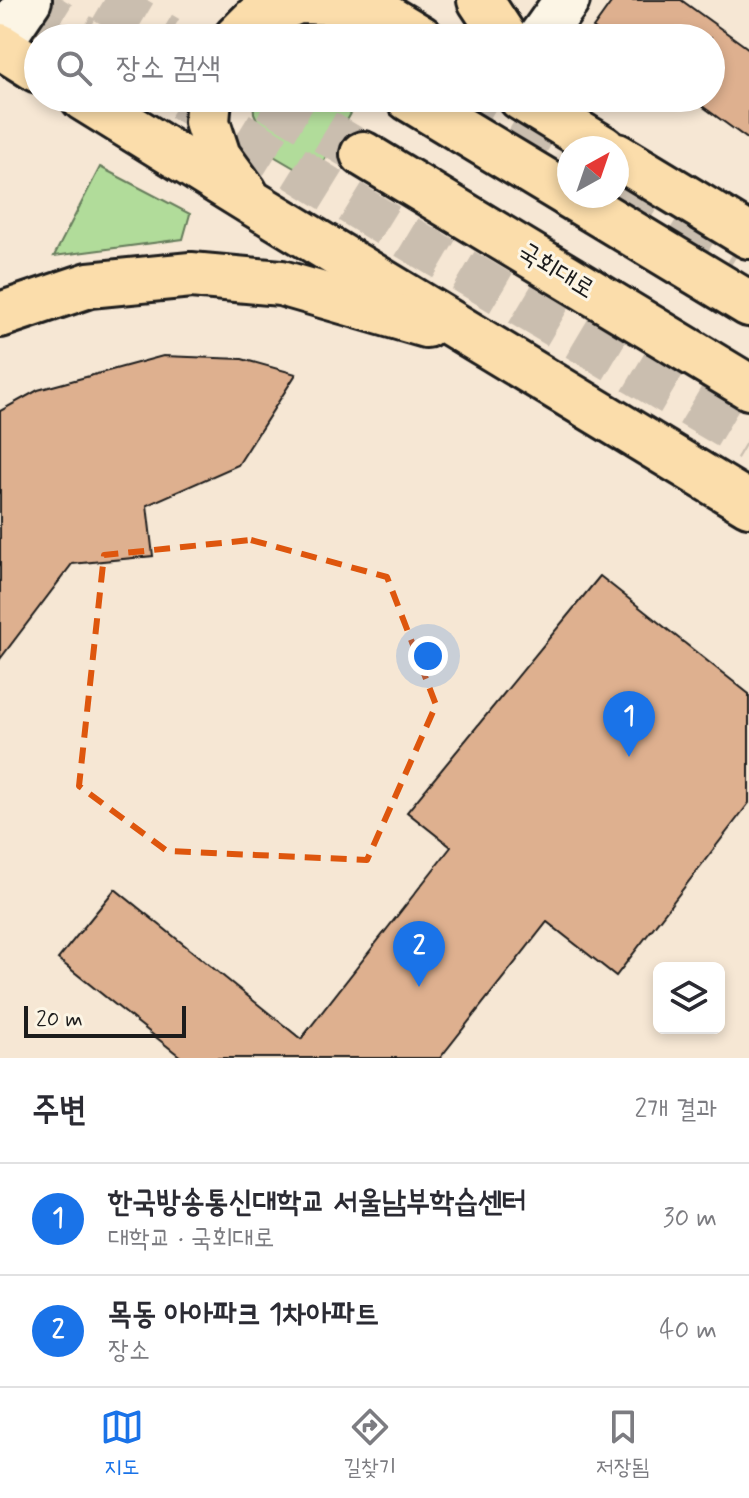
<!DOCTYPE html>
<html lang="ko">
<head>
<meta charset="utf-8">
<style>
	:root { --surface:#fff; --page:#f7f7f7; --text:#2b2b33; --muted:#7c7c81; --line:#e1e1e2; --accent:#1a73e8 }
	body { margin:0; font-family:Mynerve,"Poor Story",sans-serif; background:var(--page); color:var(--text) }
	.controls { position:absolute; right:24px; bottom:24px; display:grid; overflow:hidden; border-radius:12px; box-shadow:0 4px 12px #0003 }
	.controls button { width:72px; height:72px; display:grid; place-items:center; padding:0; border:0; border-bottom:2px solid var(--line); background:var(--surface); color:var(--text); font:40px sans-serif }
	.compass { position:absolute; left:557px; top:136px; width:72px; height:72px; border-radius:50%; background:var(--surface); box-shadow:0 4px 12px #0003; rotate:40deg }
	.scale { position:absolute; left:24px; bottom:20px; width:162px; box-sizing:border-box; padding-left:8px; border:4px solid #1c1c1c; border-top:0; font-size:22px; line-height:28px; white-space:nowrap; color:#1c1c1c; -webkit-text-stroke:6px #fcf5e5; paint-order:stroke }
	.you { position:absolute; left:428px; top:656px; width:28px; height:28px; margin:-20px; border:6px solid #fff; border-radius:50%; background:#1a73e8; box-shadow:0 0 0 12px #1a73e833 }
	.badge { display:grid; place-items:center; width:52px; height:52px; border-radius:50%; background:var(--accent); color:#fff; font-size:26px; font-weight:700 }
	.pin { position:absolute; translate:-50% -66px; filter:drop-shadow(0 2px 4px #0008) }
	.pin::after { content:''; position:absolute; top:42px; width:28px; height:24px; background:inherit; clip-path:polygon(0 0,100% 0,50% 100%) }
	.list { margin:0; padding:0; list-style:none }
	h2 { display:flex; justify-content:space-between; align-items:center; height:104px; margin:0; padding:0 32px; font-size:34px }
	h2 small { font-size:26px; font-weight:400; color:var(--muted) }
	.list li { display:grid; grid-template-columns:52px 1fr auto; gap:24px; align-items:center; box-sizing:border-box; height:112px; padding:0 32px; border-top:2px solid var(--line) }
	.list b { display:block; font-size:30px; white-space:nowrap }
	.list p { margin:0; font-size:26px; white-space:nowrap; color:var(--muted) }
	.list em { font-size:26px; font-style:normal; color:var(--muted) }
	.icon { flex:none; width:44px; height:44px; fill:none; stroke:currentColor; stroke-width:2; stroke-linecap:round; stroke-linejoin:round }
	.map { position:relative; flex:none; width:749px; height:1058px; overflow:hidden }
	.search { position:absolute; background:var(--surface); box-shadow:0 4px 12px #0003; left:24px; right:24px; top:24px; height:88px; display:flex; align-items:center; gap:20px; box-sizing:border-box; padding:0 28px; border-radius:44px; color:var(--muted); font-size:30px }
	.sheet { height:328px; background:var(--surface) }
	nav { display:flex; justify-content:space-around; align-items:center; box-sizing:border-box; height:112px; border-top:2px solid var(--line); background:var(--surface); font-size:22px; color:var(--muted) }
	nav a { display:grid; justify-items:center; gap:4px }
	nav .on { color:var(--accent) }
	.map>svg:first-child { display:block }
	.green { fill:#b1dc9a; stroke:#667c5b; stroke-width:2 }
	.building { fill:#deb08f; stroke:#1c1c1c; stroke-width:2 }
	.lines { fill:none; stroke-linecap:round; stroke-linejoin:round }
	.primary-tunnel { stroke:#cabeaf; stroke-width:44; stroke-dasharray:44 22; stroke-linecap:butt }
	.trunk-tunnel { stroke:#cabeaf; stroke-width:44; stroke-dasharray:44 22; stroke-linecap:butt }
	.minor-casing { stroke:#1c1c1c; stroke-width:50 }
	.secondary-casing { stroke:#1c1c1c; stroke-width:50 }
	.primary-casing { stroke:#1c1c1c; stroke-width:50 }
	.minor { stroke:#fcf5e5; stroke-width:44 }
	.secondary { stroke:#fcf5e5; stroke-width:44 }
	.primary { stroke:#fbddab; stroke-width:44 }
	.marked { fill:none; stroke:#de560d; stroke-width:6; stroke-dasharray:16 10; stroke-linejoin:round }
	.labels { text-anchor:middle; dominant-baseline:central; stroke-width:6; stroke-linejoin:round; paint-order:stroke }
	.street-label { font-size:26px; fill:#1c1c1c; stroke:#fcf5e5 }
</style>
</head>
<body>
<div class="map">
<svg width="749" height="1058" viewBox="0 0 749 1058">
	<rect width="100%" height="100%" fill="#f6e7d4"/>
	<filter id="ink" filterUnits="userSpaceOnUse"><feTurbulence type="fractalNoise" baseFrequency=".0125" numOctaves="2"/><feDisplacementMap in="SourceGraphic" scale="16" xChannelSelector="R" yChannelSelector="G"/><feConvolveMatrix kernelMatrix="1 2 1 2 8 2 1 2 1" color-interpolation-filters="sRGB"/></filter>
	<g filter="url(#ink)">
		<!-- green -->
		<g class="green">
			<path d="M253 98H360L313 179 272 155 254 113Z"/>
			<path d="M100 167 190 214 183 239 54 256Z"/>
		</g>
		<!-- building -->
		<g class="building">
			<path d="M613 0H681L749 49V140L691 98H711V38H607L593 28Z"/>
			<path d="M163 356 242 359 296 374 238 465 147 505 153 556 72 564 0 659V411L38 390Z"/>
			<path d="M600 576 749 694V803L616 976 547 922 440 1058H182L58 959 115 889 301 1039 451 847 407 812Z"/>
		</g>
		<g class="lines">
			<!-- primary-tunnel -->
			<g class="primary-tunnel">
				<path d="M104 0 168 38"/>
				<path d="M244 0 308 38"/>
				<path d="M268 98 363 154"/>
			</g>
			<!-- trunk-tunnel -->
			<g class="trunk-tunnel">
				<path d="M23 0 84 38"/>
				<path d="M290 0 352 38"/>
				<path d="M182 98 395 230 749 440"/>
				<path d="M451 98 569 169"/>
				<path d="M613 196 730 267"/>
			</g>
			<defs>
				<path id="minor" d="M540 38 567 0"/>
				<path id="secondary" d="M0 43 29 0"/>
				<g id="primary">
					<path d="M358 0 421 38"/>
					<path d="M480 0 505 38"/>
					<path d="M236 38 255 19 298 1 363 3"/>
					<path d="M0 46 38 70"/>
					<path d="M83 98 251 202 749 504"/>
					<path d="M209 98 207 122 218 156 245 193"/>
					<path d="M408 98 569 195"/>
					<path d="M521 98 603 148"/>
					<path d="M363 154 749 387"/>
					<path d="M617 156 749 236"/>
					<path d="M570 196 749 304"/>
					<path d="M0 315 89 285 191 275 281 283 426 325"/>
				</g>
			</defs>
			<!-- minor casing -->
			<use href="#minor" class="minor-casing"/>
			<!-- secondary casing -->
			<use href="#secondary" class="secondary-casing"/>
			<!-- primary casing -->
			<use href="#primary" class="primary-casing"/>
			<!-- minor -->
			<use href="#minor" class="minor"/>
			<!-- secondary -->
			<use href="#secondary" class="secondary"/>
			<!-- primary -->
			<use href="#primary" class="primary"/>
		</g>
	</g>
	<!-- marked area -->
	<path class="marked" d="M251 540 387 577 436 705 367 860 167 851 79 786 104 555Z"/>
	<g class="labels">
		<!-- street labels -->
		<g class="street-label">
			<text transform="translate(556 271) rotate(31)">국회대로</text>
		</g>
	</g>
</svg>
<div class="controls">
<button><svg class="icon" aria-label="layers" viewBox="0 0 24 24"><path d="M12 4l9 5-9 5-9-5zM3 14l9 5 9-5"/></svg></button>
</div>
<svg class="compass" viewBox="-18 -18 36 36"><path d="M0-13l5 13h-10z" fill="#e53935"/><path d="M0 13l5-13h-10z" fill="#7c7c81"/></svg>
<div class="scale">20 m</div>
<div class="you"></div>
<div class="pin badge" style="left:629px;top:757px">1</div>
<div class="pin badge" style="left:419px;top:987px">2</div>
<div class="search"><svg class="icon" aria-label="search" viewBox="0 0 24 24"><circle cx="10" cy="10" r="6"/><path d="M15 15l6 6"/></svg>장소 검색</div>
</div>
<section class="sheet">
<h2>주변<small>2개 결과</small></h2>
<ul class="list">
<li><span class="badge">1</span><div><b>한국방송통신대학교 서울남부학습센터</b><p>대학교 · 국회대로</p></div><em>30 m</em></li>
<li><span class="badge">2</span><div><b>목동 아아파크 1차아파트</b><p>장소</p></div><em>40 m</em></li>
</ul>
</section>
<nav>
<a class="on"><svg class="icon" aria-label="map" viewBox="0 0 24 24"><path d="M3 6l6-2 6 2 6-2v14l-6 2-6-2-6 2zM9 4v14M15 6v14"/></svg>지도</a>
<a><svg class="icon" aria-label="directions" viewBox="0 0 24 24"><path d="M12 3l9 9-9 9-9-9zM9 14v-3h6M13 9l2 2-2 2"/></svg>길찾기</a>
<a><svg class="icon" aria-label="saved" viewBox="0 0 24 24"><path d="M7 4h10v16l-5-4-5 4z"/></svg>저장됨</a>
</nav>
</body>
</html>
